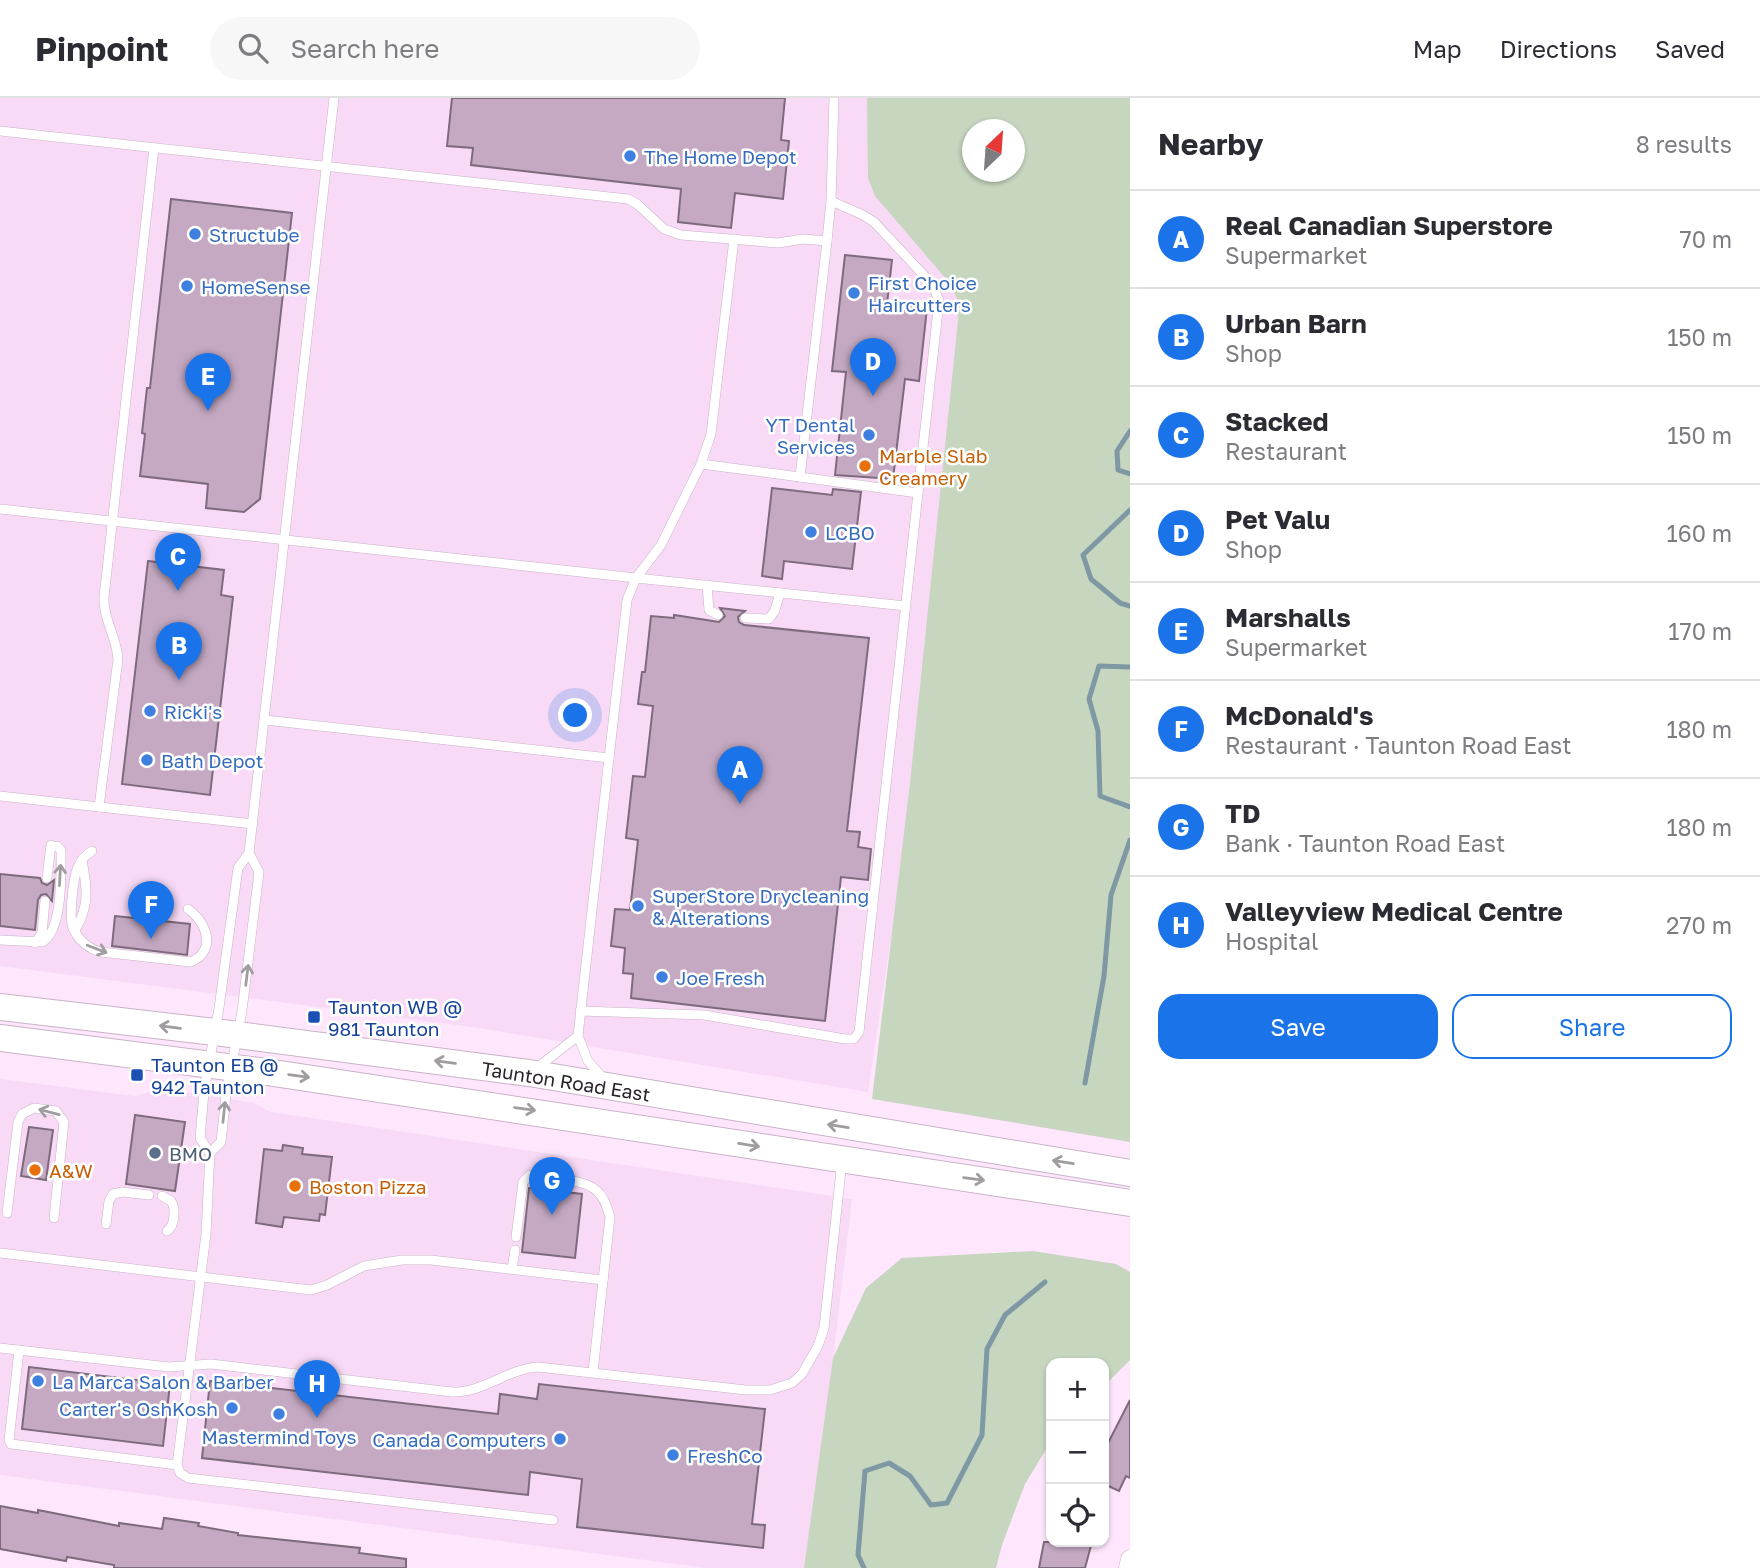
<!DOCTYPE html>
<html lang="en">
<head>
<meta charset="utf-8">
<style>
	:root { --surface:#fff; --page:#f7f7f7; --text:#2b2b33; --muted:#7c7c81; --line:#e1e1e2; --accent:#1a73e8 }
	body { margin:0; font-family:"Golos Text",sans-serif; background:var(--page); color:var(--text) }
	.controls { position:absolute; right:21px; bottom:21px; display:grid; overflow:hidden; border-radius:14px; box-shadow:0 2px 5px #0004 }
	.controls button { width:63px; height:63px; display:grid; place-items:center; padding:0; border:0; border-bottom:2px solid var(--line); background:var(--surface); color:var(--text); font:35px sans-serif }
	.compass { position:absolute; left:962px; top:21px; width:63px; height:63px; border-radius:50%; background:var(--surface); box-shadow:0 2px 5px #0004; rotate:25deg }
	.you { position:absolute; left:576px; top:618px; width:24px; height:24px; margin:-18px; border:5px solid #fff; border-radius:50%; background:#1a73e8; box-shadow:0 0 0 10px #1a73e833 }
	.badge { display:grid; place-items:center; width:46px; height:46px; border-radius:50%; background:var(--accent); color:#fff; font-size:23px; font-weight:700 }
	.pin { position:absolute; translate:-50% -58px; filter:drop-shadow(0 2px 4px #0008) }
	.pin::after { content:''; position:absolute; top:37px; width:24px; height:21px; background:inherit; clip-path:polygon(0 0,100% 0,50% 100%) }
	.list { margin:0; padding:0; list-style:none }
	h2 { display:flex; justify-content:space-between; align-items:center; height:91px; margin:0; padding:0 28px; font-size:30px }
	h2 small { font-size:23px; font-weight:400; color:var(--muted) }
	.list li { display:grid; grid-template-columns:46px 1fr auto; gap:21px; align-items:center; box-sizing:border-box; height:98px; padding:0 28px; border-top:2px solid var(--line) }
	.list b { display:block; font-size:26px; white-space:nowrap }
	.list p { margin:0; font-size:23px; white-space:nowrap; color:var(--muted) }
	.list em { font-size:23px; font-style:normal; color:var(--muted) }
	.actions { display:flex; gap:14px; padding:21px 28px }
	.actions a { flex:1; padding:16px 0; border:2px solid var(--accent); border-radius:21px; text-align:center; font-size:24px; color:var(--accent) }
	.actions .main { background:var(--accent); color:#fff }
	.icon { flex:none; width:38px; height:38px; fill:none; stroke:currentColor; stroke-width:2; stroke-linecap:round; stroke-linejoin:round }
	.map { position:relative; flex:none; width:1130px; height:1470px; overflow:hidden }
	header { display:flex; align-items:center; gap:42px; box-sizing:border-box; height:98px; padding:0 35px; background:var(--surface); border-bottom:2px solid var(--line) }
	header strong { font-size:33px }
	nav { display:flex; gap:38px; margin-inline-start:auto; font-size:24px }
	.search { width:490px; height:63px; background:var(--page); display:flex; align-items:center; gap:18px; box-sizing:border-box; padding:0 24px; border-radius:38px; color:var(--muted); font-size:26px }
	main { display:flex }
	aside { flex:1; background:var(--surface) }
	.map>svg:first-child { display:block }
	.built { fill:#f8daf6 }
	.green { fill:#c6d6bf; fill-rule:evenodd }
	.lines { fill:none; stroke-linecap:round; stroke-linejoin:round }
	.stream { stroke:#7e98a4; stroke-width:5 }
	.building { fill:#c5a9c3; stroke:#7e6a7d; stroke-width:2 }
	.lane-casing { stroke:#c9b2c7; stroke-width:10 }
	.street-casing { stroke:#c9b2c7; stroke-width:19 }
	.secondary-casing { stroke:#c9b2c7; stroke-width:28 }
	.lane { stroke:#fff; stroke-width:9 }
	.street { stroke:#fff; stroke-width:18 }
	.secondary { stroke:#fff; stroke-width:26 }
	.oneway { stroke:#a09c9f }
	.shop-dot { fill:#3f7fe0; stroke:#fff; stroke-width:2.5 }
	.food-dot { fill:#e8710a; stroke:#fff; stroke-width:2.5 }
	.transit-dot { fill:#1a4fb4; stroke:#fff; stroke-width:2.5 }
	.service-dot { fill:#5c6f8a; stroke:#fff; stroke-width:2.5 }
	.labels { text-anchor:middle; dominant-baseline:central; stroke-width:5; stroke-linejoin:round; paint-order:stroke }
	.shop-label { font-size:19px; fill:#366cbe; stroke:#fff; text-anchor:start }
	.food-label { font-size:19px; fill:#c56008; stroke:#fff; text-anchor:start }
	.transit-label { font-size:19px; fill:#164399; stroke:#fff; text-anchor:start }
	.street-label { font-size:19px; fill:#2b222a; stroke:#fff }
	.service-label { font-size:19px; fill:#4e5e75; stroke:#fff; text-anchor:start }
</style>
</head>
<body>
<header>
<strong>Pinpoint</strong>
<div class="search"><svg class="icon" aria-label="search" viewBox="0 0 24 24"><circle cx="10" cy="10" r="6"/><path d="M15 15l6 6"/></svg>Search here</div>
<nav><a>Map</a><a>Directions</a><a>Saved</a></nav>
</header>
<main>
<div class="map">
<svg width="1130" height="1470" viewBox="0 0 1130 1470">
	<rect width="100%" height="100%" fill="#fee7fc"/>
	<!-- built -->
	<g class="built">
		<path d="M0 0H954L987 198 868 994 472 929 0 868Z"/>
		<path d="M0 981 135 998 160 991 185 994 254 1005 271 1014 852 1101 828 1305 804 1470H706L0 1377Z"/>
	</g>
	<!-- green -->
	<g class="green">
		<path d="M867 0H1130V1044L872 1001 910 685 958 223 957 200 947 182 875 98 868 80ZM972 32H1014V74H972Z"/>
		<path d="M1033 1153 1116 1166 1130 1174V1262L1104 1288V1265H1051V1343L1025 1386 1002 1447 996 1470H804L833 1260 866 1190 902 1160Z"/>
	</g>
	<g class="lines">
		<!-- stream -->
		<g class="stream">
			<path d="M1130 333 1117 353 1118 372 1130 376"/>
			<path d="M1130 412 1083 457 1091 481 1120 505 1130 508"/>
			<path d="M1130 569 1099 568 1089 601 1098 633 1100 698 1130 709"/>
			<path d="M1085 985 1104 878 1111 797 1130 742"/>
			<path d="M864 1470 858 1457 865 1373 889 1365 910 1378 931 1407 947 1405 982 1337 987 1251 1005 1217 1045 1184"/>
		</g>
	</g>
	<!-- building -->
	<g class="building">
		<path d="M452 0H785L781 42 789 43 783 101 735 95 731 130 678 124 681 91 471 67 473 50 447 48Z"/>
		<path d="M171 101 292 115 260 401 244 414 206 410 208 386 140 378 145 336 142 335 147 290H150Z"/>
		<path d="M845 157 892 162 887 206 927 210 919 283 905 281 893 381 835 377 846 274 832 273Z"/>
		<path d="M772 390 832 397 833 391 861 394 852 471 784 463 782 481 762 478Z"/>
		<path d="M148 463 224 472 221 497 233 499 210 697 122 686Z"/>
		<path d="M720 510 745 513 738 519 739 524 744 527 869 540 847 733 860 734 858 749 871 751 868 782 841 779 825 923 631 900 633 876 623 875 625 850 611 848 615 811 630 812 638 742 626 740 633 678 645 679 653 608 638 606 642 574H645L651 518 674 520V517L719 524 725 518Z"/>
		<path d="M0 776 40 780 42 785 47 787 54 782 52 803 46 796 41 797 38 802 35 832 0 828Z"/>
		<path d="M115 818 190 826 187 857 112 848Z"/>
		<path d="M135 1017 185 1024 175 1093 126 1086Z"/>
		<path d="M29 1029 53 1032 46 1082 21 1078Z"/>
		<path d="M283 1047 303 1050 302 1056 332 1059 325 1117 320 1116 319 1123 284 1119 282 1129 256 1125 264 1051 282 1053Z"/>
		<path d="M529 1090 582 1096 575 1160 522 1154Z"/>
		<path d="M29 1269 170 1286 163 1348 22 1331Z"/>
		<path d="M210 1283 498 1316 500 1296 537 1301 539 1286 765 1311 752 1426 765 1427 763 1450 577 1429 582 1381 530 1374 528 1397 202 1360Z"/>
		<path d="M1130 1302V1380L1126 1378 1119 1393 1104 1386V1353Z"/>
		<path d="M0 1408 38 1415V1412L119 1428V1425L162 1431 164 1420 199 1425 198 1428 238 1435V1437L360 1450 359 1455 406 1461V1470H114V1467L67 1459 66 1463 0 1451Z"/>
		<path d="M1044 1444H1092L1085 1470H1039Z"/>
	</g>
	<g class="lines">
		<defs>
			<g id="lane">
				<path d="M334 0 249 755 238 770 219 910 204 994 200 1040 210 1055 206 1136 177 1367 180 1375 188 1380 553 1422"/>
				<path d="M0 33 628 101 637 106 664 131 681 137 778 145 803 141 827 143 800 379 701 366 661 447 636 480 0 411"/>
				<path d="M827 143 831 103"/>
				<path d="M701 366 711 336 734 141"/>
				<path d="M800 379 918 395"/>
				<path d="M707 487 709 512 718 517"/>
				<path d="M745 520 769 521 775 512 780 495"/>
				<path d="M265 622 609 660 578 938 588 963 603 980"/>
				<path d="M609 660 627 502 636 480 906 508"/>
				<path d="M0 698 253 726"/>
				<path d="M99 709 118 561C117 540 103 521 104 499L154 50"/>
				<path d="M92 753C85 757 81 762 78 769 73 780 69 819 73 830 78 842 89 851 101 854L191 864C217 852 207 825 188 811"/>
				<path d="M47 780 51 747"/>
				<path d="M75 832C90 808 87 789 82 762"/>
				<path d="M0 842 42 844C63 833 61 775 61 752L57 748"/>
				<path d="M35 845 42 835 45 803"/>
				<path d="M580 913 704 917 845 941H854L859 934 939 203 933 187 874 124 863 117 831 103 834 0"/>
				<path d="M538 969 578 938"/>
				<path d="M210 1055 221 1044 226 997 242 913 259 774 249 755"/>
				<path d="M162 1098 171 1103C176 1110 175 1128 167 1133"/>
				<path d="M7 1115 18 1024 22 1016 34 1010 56 1013 64 1024 54 1120"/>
				<path d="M106 1126 109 1103 113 1096 122 1094 149 1097"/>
				<path d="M516 1139 523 1084 530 1077C545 1078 587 1082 597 1093 605 1100 607 1110 610 1119L593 1274"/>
				<path d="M0 1155 311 1192 327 1187 364 1168 402 1162H431L603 1182"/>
				<path d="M512 1171 515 1152"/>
				<path d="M0 1250 169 1269 211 1266 452 1294C483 1295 507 1271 538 1269L746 1292H770L792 1285 802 1276 818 1248 824 1230 842 1063"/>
				<path d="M19 1252 9 1342 11 1346 177 1367"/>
			</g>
			<path id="street" d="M1128 1470 1130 1461"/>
			<g id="secondary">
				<path d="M0 909 215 934 529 975 1130 1075"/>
				<path d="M0 940 267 974 1130 1105"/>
			</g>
		</defs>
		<!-- lane casing -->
		<use href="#lane" class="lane-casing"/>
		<!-- street casing -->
		<use href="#street" class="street-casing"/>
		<!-- secondary casing -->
		<use href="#secondary" class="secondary-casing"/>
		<!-- lane -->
		<use href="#lane" class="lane"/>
		<!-- street -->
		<use href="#street" class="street"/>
		<!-- secondary -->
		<use href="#secondary" class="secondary"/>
	</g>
	<!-- one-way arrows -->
	<defs><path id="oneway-shaft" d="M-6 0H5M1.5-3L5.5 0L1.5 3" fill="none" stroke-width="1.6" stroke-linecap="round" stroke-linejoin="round" transform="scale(1.75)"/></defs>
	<g class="oneway">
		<use href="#oneway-shaft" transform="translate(60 777) rotate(-87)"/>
		<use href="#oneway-shaft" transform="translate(97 851) rotate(21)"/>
		<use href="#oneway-shaft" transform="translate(247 877) rotate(-83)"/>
		<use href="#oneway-shaft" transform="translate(170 929) rotate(-173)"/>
		<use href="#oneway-shaft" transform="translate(445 964) rotate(-173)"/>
		<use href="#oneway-shaft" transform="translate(299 978) rotate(8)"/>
		<use href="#oneway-shaft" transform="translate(525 1011) rotate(8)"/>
		<use href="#oneway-shaft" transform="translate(49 1014) rotate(-165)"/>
		<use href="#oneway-shaft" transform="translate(224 1014) rotate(-84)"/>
		<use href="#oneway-shaft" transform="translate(838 1028) rotate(-171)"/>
		<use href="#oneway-shaft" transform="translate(749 1047) rotate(9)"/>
		<use href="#oneway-shaft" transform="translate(1063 1064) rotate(-171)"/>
		<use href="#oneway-shaft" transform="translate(974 1081) rotate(8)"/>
	</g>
	<!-- markers -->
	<g class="shop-dot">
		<circle cx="630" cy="58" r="7"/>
		<circle cx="195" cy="136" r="7"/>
		<circle cx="187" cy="188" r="7"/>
		<circle cx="854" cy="195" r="7"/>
		<circle cx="869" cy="337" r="7"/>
		<circle cx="811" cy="434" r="7"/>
		<circle cx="150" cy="613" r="7"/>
		<circle cx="147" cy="662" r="7"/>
		<circle cx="638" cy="808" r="7"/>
		<circle cx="662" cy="879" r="7"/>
		<circle cx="38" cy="1283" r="7"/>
		<circle cx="232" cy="1310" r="7"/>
		<circle cx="279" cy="1316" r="7"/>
		<circle cx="560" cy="1341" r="7"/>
		<circle cx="673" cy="1357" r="7"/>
	</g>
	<g class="food-dot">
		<circle cx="865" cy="368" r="7"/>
		<circle cx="35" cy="1072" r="7"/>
		<circle cx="295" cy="1088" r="7"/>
	</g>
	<g class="transit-dot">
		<rect x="307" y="912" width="14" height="14" rx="3.5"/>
		<rect x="130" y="970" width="14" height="14" rx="3.5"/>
	</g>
	<circle class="service-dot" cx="155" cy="1055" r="7"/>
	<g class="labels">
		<!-- shop labels -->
		<g class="shop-label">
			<text x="644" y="58">The Home Depot</text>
			<text x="209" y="136">Structube</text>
			<text x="868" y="184">First Choice<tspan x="868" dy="22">Haircutters</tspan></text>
			<text x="201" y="188">HomeSense</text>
			<text x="855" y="326" text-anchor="end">YT Dental<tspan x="855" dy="22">Services</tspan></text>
			<text x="825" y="434">LCBO</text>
			<text x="164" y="613">Ricki's</text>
			<text x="161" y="662">Bath Depot</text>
			<text x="652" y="797">SuperStore Drycleaning<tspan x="652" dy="22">&amp; Alterations</tspan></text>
			<text x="676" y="879">Joe Fresh</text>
			<text x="52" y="1283">La Marca Salon &amp; Barber</text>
			<text x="218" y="1310" text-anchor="end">Carter's OshKosh</text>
			<text x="279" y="1338" text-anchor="middle">Mastermind Toys</text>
			<text x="546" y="1341" text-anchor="end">Canada Computers</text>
			<text x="687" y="1357">FreshCo</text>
		</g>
		<!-- food labels -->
		<g class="food-label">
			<text x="879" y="357">Marble Slab<tspan x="879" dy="22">Creamery</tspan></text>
			<text x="49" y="1072">A&amp;W</text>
			<text x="309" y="1088">Boston Pizza</text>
		</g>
		<!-- transit labels -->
		<g class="transit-label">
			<text x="328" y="908">Taunton WB @<tspan x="328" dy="22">981 Taunton</tspan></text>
			<text x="151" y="966">Taunton EB @<tspan x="151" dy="22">942 Taunton</tspan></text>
		</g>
		<!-- street labels -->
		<g class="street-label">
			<text transform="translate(566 983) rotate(9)">Taunton Road East</text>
		</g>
		<!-- service labels -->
		<g class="service-label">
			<text x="169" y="1055">BMO</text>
		</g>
	</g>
</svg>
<div class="controls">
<button>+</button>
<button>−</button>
<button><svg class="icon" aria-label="locate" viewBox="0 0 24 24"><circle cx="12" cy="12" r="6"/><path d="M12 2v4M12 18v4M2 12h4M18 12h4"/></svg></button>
</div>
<svg class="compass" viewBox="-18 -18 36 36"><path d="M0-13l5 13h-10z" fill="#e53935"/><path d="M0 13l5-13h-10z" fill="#7c7c81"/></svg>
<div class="you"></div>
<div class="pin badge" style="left:740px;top:706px">A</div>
<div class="pin badge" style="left:179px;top:582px">B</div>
<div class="pin badge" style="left:178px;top:493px">C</div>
<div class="pin badge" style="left:873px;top:298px">D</div>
<div class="pin badge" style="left:208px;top:313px">E</div>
<div class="pin badge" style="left:151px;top:841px">F</div>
<div class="pin badge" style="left:552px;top:1117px">G</div>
<div class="pin badge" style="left:317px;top:1320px">H</div>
</div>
<aside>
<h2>Nearby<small>8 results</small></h2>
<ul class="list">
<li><span class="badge">A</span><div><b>Real Canadian Superstore</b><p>Supermarket</p></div><em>70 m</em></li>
<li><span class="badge">B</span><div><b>Urban Barn</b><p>Shop</p></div><em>150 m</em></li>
<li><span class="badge">C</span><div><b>Stacked</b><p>Restaurant</p></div><em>150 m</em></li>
<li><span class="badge">D</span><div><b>Pet Valu</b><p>Shop</p></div><em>160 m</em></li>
<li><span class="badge">E</span><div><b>Marshalls</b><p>Supermarket</p></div><em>170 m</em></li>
<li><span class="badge">F</span><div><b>McDonald's</b><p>Restaurant · Taunton Road East</p></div><em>180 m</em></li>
<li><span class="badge">G</span><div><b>TD</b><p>Bank · Taunton Road East</p></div><em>180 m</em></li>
<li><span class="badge">H</span><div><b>Valleyview Medical Centre</b><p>Hospital</p></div><em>270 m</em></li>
</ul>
<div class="actions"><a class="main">Save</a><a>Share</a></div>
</aside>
</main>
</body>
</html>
